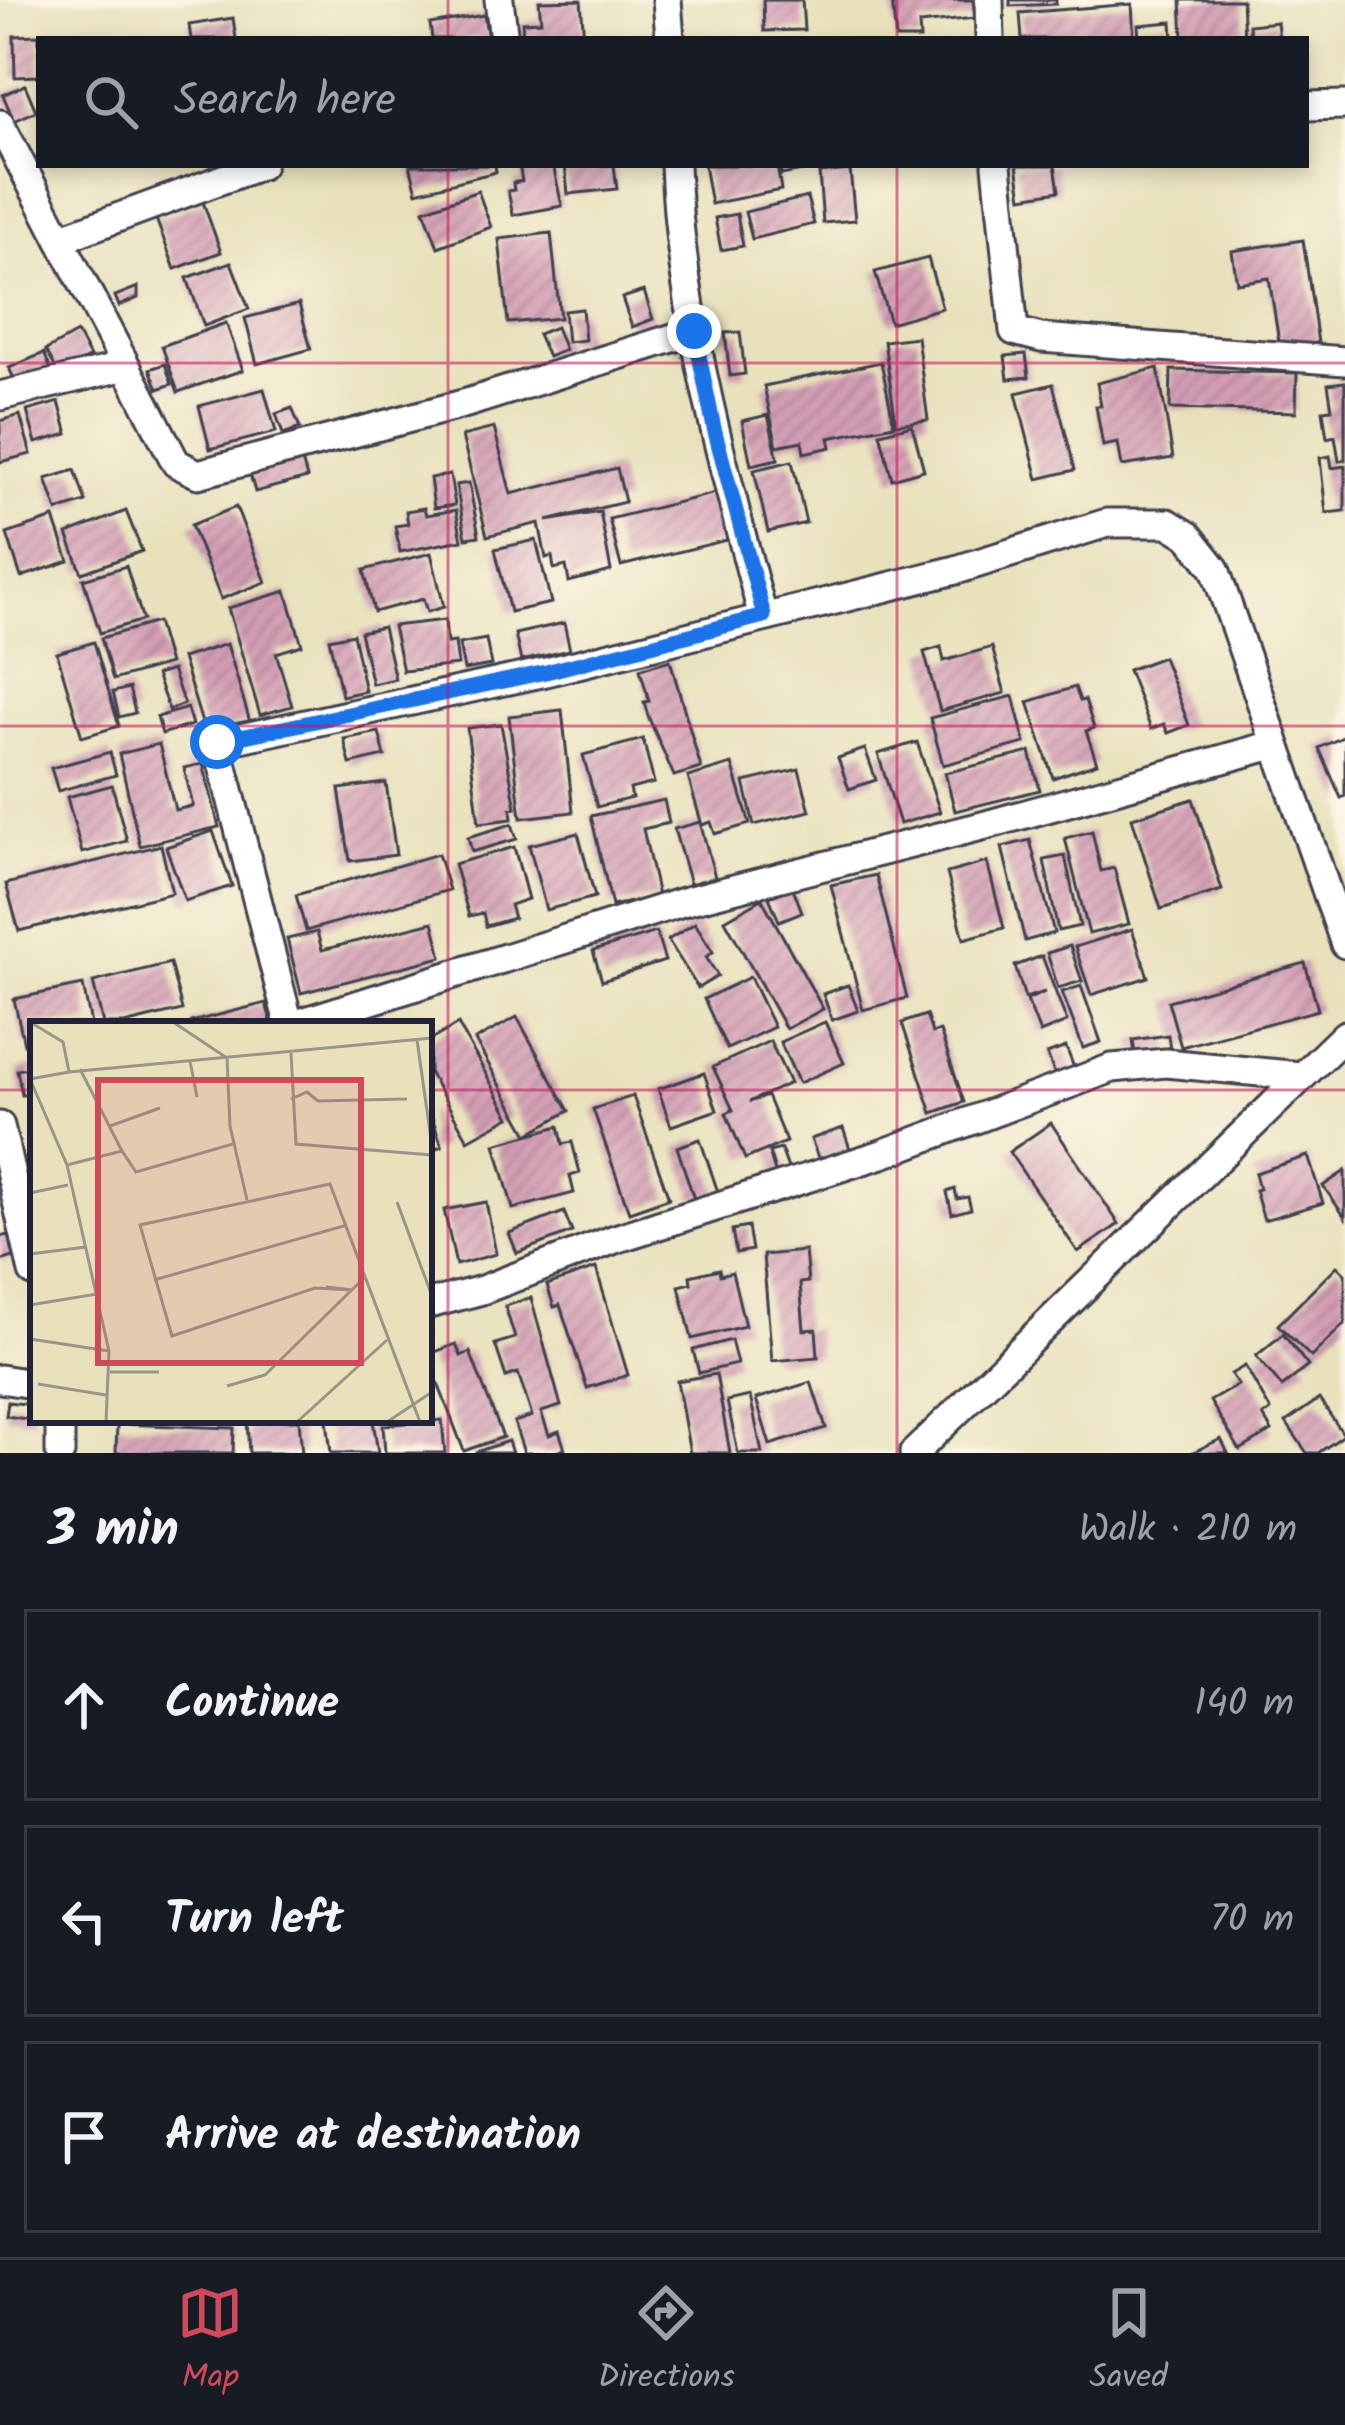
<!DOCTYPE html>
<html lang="en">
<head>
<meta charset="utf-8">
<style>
	:root { --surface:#171b24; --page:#20242c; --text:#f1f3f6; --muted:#9ea1a6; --line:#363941; --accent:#d1495b }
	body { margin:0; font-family:Kalam,sans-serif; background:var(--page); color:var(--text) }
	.stop { position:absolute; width:36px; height:36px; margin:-27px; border:9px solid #1a73e8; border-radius:50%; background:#fff }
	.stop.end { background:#1a73e8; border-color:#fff; box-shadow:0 3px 12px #0008 }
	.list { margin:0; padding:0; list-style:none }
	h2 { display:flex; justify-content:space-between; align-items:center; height:156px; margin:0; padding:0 48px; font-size:51px }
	h2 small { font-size:39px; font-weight:400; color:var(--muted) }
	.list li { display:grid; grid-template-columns:78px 1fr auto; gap:36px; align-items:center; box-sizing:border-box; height:192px; margin:0 24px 24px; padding:0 24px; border:3px solid var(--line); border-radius:0px }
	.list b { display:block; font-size:45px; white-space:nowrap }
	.list em { font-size:39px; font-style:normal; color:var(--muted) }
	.icon { flex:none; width:66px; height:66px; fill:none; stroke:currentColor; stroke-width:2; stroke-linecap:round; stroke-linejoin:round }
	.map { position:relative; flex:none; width:1345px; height:1453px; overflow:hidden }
	.search { position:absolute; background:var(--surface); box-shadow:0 6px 18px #0003; left:36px; right:36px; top:36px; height:132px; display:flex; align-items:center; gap:30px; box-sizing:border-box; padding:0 42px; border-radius:0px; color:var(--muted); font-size:45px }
	.sheet { height:804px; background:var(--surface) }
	nav { display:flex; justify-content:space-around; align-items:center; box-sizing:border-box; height:168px; border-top:3px solid var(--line); background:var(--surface); font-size:33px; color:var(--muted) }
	nav a { display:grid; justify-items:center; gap:6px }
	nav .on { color:var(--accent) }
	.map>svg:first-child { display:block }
	.building { fill:url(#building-hatch) }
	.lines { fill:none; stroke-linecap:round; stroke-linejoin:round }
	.minor-casing { stroke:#403f4e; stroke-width:33 }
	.minor { stroke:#fff; stroke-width:27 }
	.route { stroke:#1a73e8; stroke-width:15 }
	.grid { fill:none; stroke:#c2185b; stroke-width:3; stroke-opacity:0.55 }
	.inset-road { fill:none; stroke:#999588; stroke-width:3 }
	.view { fill:#d1495b; fill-opacity:0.15; stroke:#d1495b; stroke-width:6 }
	.inset-edge { fill:none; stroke:#22223b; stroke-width:6 }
</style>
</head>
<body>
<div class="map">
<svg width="1345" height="1453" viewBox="0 0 1345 1453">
	<defs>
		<pattern id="building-hatch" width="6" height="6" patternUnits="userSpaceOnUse" patternTransform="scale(3)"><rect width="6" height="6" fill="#d49fb5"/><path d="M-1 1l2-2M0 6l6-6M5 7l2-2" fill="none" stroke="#ac8194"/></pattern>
	</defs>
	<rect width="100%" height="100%" fill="#fcf5e5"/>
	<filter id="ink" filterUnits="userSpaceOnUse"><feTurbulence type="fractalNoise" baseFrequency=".00833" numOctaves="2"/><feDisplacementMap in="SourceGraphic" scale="24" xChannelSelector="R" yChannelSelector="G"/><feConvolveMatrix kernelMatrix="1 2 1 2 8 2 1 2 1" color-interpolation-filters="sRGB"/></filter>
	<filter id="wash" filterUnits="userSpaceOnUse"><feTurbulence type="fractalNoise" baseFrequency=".004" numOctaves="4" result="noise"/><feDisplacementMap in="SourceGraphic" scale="48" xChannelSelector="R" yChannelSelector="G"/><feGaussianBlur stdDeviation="2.7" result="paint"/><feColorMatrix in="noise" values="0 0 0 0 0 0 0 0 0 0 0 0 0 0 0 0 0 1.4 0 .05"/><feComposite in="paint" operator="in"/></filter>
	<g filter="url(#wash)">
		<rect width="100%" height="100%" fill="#e8e1bc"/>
		<g id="blocks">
			<!-- building -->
			<g class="building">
				<path d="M581 0 584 39H523L522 22 541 21 539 1Z"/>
				<path d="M763 0H802L804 30 764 31Z"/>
				<path d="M892 0H973L975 18 919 24 920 39H896Z"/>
				<path d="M1010 0H1056V4L1010 6Z"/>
				<path d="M1181 0H1242L1244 38 1183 39Z"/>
				<path d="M1132 4 1134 39H1022L1020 13Z"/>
				<path d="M484 15 488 39H432L430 24Z"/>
				<path d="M233 18 236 39H191L189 25Z"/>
				<path d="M1172 22 1173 39H1139L1138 25Z"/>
				<path d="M1277 22 1279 39H1250L1249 25Z"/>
				<path d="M39 35V76L15 77 14 36Z"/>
				<path d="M25 85 36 111 14 121 3 95Z"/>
				<path d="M410 165H495L496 172 417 192Z"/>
				<path d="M519 165H553L562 206 513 215 508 191 514 190 513 183 522 181Z"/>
				<path d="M565 165H614L617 189 568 194Z"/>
				<path d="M704 165H777L781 190 711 204Z"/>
				<path d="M780 165H824V167L781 175Z"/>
				<path d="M1017 165H1055L1059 191 1022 197Z"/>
				<path d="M850 170 855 220 823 223 819 173Z"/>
				<path d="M478 191 491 227 438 247 424 210Z"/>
				<path d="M807 197 814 224 752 239 745 212Z"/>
				<path d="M203 202 221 252 175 269 156 219Z"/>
				<path d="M737 214 743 246 721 250 715 218Z"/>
				<path d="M551 233 560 318 508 323 499 239Z"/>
				<path d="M1303 240 1318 343 1280 348 1269 278 1237 283 1232 251Z"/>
				<path d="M928 258 942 308 890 323 875 272Z"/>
				<path d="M231 262 249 309 204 326 187 278Z"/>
				<path d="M138 287V298L119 306 115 296Z"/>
				<path d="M644 291 653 319 632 327 622 298Z"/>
				<path d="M299 304 311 349 257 364 245 318Z"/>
				<path d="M582 309 585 340 567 342 564 311Z"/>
				<path d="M226 323 243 370 178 392 162 346Z"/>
				<path d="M556 327 565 350 548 357 538 334Z"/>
				<path d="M740 332 745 374 730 376 725 333Z"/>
				<path d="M77 333 90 357 59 374 46 350Z"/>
				<path d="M917 337 928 420 896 424 884 341Z"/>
				<path d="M44 353 51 370 17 385 9 368Z"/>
				<path d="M1026 354 1029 377 1008 379 1005 356Z"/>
				<path d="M881 362 894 425 829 438 831 447 804 453 802 441 777 446 764 386Z"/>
				<path d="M165 364 172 384 158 389 150 369Z"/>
				<path d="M1158 368 1173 458 1122 466 1118 443 1103 446 1096 406H1101L1097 383Z"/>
				<path d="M1171 370 1297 373 1296 412 1170 409Z"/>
				<path d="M1345 382V460L1339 461 1335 436 1327 438 1323 410 1332 409 1328 384Z"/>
				<path d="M1053 384 1075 470 1038 479 1016 393Z"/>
				<path d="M264 389 276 432 210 449 199 406Z"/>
				<path d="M59 402 68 434 36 443 27 411Z"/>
				<path d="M292 408 300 428 283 434 276 414Z"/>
				<path d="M20 415 31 454 0 462V421Z"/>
				<path d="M768 415 778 459 751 465 742 421Z"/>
				<path d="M912 425 924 470 892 479 880 433Z"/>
				<path d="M494 428 511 494 617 468 625 502 547 521 600 512 611 571 569 582 566 566 554 569 552 556 546 558 539 523 487 536 462 436Z"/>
				<path d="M1330 456 1332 468 1345 466V511L1326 513 1320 458Z"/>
				<path d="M302 460 307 478 255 492 250 474Z"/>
				<path d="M792 461 806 523 768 532 754 470Z"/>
				<path d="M75 470 86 502 57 511 46 479Z"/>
				<path d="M450 475 455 505 434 508 430 478Z"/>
				<path d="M469 483 479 536 466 538 456 485Z"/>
				<path d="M716 493 727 540 621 566 609 519Z"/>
				<path d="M236 507 266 582 221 599 191 525Z"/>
				<path d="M424 508 426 515 456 510 462 540 400 552 395 526 408 524 406 511Z"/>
				<path d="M126 511 142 551 82 573 67 534Z"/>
				<path d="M54 518 69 561 21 577 7 534Z"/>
				<path d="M536 540 551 603 510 612 495 549Z"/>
				<path d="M431 553 444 607 427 612 423 599 374 612 364 570Z"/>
				<path d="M126 566 143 620 100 633 83 579Z"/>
				<path d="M286 591 302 645 276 653 292 706 260 715 228 608Z"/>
				<path d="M445 620 447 643 455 642 458 665 403 671 393 626Z"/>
				<path d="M157 622 169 664 113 680 101 638Z"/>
				<path d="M564 623 570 650 521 661 515 634Z"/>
				<path d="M383 627 395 679 372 684 360 632Z"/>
				<path d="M353 634 365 691 342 696 329 639Z"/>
				<path d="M486 639 491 665 464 670 459 644Z"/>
				<path d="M94 642 119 726 82 737 57 653Z"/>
				<path d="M227 644 250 722 206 736 182 658Z"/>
				<path d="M941 647 944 661 992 647 1005 693 940 711 924 652Z"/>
				<path d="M1163 657 1189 725 1168 733 1164 724 1151 729 1128 670Z"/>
				<path d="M670 660 701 768 674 776 648 716 644 702 649 701 640 669Z"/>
				<path d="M172 670 184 704 169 710 156 675Z"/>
				<path d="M1075 687 1080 701 1085 700 1094 728 1086 731 1097 763 1053 778 1028 702Z"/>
				<path d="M129 688 135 713 119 717 113 692Z"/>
				<path d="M1013 696 1025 743 943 765 930 718Z"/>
				<path d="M187 708 192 725 162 734 157 717Z"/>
				<path d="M562 710 573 812 521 818 509 716Z"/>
				<path d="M501 724 516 808 511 809 512 819 479 823 467 728Z"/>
				<path d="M379 732 385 756 350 764 344 739Z"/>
				<path d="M1345 736V796L1341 798 1319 748Z"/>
				<path d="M643 739 654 783 630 789 632 798 597 807 583 755Z"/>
				<path d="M917 742 940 812 900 824 878 754Z"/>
				<path d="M159 744 175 810 193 806 184 768 203 764 219 827 140 846 119 754Z"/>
				<path d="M865 749 876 780 849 789 838 758Z"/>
				<path d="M110 752 116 775 58 791 51 768Z"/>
				<path d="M1030 752 1040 790 955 811 945 773Z"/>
				<path d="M732 764 750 824 715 834 711 822 702 825 688 777Z"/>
				<path d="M799 769 810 811 754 825 744 782Z"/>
				<path d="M386 783 396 855 350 861 339 789Z"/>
				<path d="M112 785 127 841 82 853 67 797Z"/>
				<path d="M1193 799 1222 890 1161 909 1132 818Z"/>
				<path d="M664 800 669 823 643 829 658 896 612 906 591 816Z"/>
				<path d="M700 822 715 877 690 884 674 829Z"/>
				<path d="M512 824 517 839 472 852 468 837Z"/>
				<path d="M213 831 232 886 185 901 166 847Z"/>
				<path d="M1092 831 1101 871 1114 868 1129 924 1089 934 1065 838Z"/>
				<path d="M578 833 595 897 546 910 529 845Z"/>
				<path d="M1030 840 1054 933 1025 941 1002 847Z"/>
				<path d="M161 845 172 893 19 931 6 884Z"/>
				<path d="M514 847 528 899 510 905 514 918 486 926 483 913 469 916 454 864Z"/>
				<path d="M438 854 449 890 306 931 296 895Z"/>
				<path d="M1065 856 1080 926 1058 931 1044 860Z"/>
				<path d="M987 862 1004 928 964 939 947 873Z"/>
				<path d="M876 875 907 998 863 1010 831 885Z"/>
				<path d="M793 888 802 912 779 921 769 897Z"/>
				<path d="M762 899 823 1009 786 1029 725 920Z"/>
				<path d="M433 922 442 957 301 993 287 939 317 932 322 950Z"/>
				<path d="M695 923 713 952 706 957 718 976 698 988 668 940Z"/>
				<path d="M1132 929 1148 977 1091 995 1075 947Z"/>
				<path d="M656 932 665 961 602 981 593 951Z"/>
				<path d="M1070 946 1082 981 1058 988 1047 953Z"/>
				<path d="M1042 956 1067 1022 1040 1033 1027 1000 1045 992 1025 998 1015 966Z"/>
				<path d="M170 963 182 1010 124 1024H103L93 982Z"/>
				<path d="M1305 963 1318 1010 1181 1047 1168 1001Z"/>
				<path d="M750 977 774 1027 727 1049 704 999Z"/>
				<path d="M83 985 91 1024H33V1042L24 1044 14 999Z"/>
				<path d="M848 985 858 1011 832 1020 823 994Z"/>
				<path d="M1081 986 1101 1042 1083 1048 1062 992Z"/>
				<path d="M266 1003 272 1024H191V1022Z"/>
				<path d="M926 1015 932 1033 940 1031 964 1102 932 1113 902 1023Z"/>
				<path d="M517 1017 569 1111 528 1134 475 1040Z"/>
				<path d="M825 1022 844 1063 799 1083 780 1042Z"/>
				<path d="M458 1024 510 1117 468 1140 429 1072V1041Z"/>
				<path d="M1168 1035 1170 1049 1135 1054 1133 1040Z"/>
				<path d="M770 1041 790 1083 749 1102 767 1096 786 1142 745 1159 726 1113 733 1110 713 1067Z"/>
				<path d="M1066 1047 1076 1073 1057 1081 1047 1054Z"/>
				<path d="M33 1067V1093L22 1095 17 1070Z"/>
				<path d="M704 1073 717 1110 671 1126 658 1089Z"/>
				<path d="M633 1096 669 1198 629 1212 593 1109Z"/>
				<path d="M429 1108 442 1146 429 1151Z"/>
				<path d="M1051 1123 1119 1224 1078 1252 1009 1152Z"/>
				<path d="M559 1126 563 1144 572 1142 580 1173 570 1176 574 1193 513 1209 495 1144Z"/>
				<path d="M843 1128 850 1149 819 1160 811 1139Z"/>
				<path d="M700 1139 718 1192 694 1199 677 1147Z"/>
				<path d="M781 1149 789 1171 776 1175 769 1152Z"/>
				<path d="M1308 1156 1323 1203 1264 1220 1255 1190 1259 1189 1255 1173Z"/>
				<path d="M1345 1171V1217L1323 1186Z"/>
				<path d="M955 1189 957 1199 968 1197 971 1209 952 1214 947 1192Z"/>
				<path d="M486 1202 496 1254 456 1265 444 1210Z"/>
				<path d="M564 1212 572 1232 517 1253 509 1233Z"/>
				<path d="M748 1227 752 1250 736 1253 732 1230Z"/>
				<path d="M9 1235 14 1257 0 1261V1237Z"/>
				<path d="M805 1251 808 1282 800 1283 804 1330 816 1329 818 1357 772 1361 763 1255Z"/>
				<path d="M1337 1266 1345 1274V1323L1311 1357 1278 1325Z"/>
				<path d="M596 1268 628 1375 587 1388 560 1305 554 1307 547 1285Z"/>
				<path d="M719 1269 720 1275 732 1272 745 1326 692 1339 679 1286 691 1283 690 1276Z"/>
				<path d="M531 1298 561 1406 541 1412 549 1435 559 1431 565 1449 553 1453H524L514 1422 532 1416 518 1373 506 1377 495 1344 515 1338 505 1306Z"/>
				<path d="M1283 1334 1308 1366 1282 1387 1256 1356Z"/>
				<path d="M731 1340 737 1364 699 1373 693 1350Z"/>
				<path d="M456 1344 461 1356 470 1352 503 1437 464 1451 429 1360V1354Z"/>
				<path d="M1245 1366 1271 1411 1263 1416 1272 1431 1240 1450 1210 1401 1238 1385 1231 1374Z"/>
				<path d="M716 1374 730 1453H690L677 1381Z"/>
				<path d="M811 1382 826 1428 770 1445 756 1399Z"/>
				<path d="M750 1396 762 1453H738L727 1401Z"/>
				<path d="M1319 1399 1344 1435 1318 1453H1307L1286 1422Z"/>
				<path d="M8 1402 33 1405V1420L6 1416Z"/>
				<path d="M247 1420H299L302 1453H249Z"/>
				<path d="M327 1420H373L378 1453H331Z"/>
				<path d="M442 1420 445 1453H385L383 1425Z"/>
				<path d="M117 1424 234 1428 233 1453H116Z"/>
				<path d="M1221 1439 1228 1453H1191Z"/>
				<path d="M508 1441 512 1453H476V1452Z"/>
			</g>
		</g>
	</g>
	<g filter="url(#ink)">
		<use href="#blocks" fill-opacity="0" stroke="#403f4e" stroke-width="3"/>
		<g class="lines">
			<defs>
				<g id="minor">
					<path d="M499 0 504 39"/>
					<path d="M667 0 670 39"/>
					<path d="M989 0 990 39"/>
					<path d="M1306 106 1345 105"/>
					<path d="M0 124 126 366"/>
					<path d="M675 165C681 319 724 468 763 617"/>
					<path d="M997 165 1014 331 1041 338 1345 361"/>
					<path d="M60 239 261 165"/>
					<path d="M0 396 126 366 176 463 198 474 467 403 695 331"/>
					<path d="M289 1024 217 743 546 672 956 570 1107 523H1168L1189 536 1215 569 1345 944"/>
					<path d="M296 1024 686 901 986 825 1273 745"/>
					<path d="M0 1126 33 1272"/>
					<path d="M429 1304 482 1290 615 1239 882 1154 1112 1068 1166 1063 1301 1076 1166 1063"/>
					<path d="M0 1379 33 1384"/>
					<path d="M60 1420V1453"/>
					<path d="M914 1453 1345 1035"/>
				</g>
			</defs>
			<!-- minor casing -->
			<use href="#minor" class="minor-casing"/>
			<!-- minor -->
			<use href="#minor" class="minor"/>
		</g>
	</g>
	<g class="lines" filter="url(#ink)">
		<!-- route -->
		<path class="route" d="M217 742 546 672 764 616 714 428 694 331"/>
	</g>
	<!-- grid -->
	<path class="grid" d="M448 0V39M897 0V39M448 165V1453M897 165V1453M0 363H1345M0 726H1345M0 1090H33M429 1090H1345"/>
	<!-- overview -->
	<g transform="translate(30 1021)">
		<rect width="402" height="402" fill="#e8e1bc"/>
		<path class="inset-road" d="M143 1 197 37 200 105 217 179M387 19 402 125M261 32 266 123 402 134M160 40 167 76M50 48 92 130M39 51 402 17M0 58 37 144 79 330 76 401M0 58 39 51 33 21 0 1M261 78 277 71 288 80 377 78M80 105 130 87M37 144 92 130 106 151 203 123M0 172 38 164M367 181 402 275M0 233 56 226M124 259 317 204M296 266 322 269 285 267 142 315 110 204 300 163 390 401M0 284 67 273M0 318 79 330M80 351H129M8 363 76 374M197 365 235 354 335 256M267 401 357 319M357 401 402 371"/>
		<path class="view" d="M68 59H331V342H68Z"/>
		<rect width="402" height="402" class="inset-edge"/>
	</g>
</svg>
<div class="stop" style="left:217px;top:742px"></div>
<div class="stop end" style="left:694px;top:331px"></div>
<div class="search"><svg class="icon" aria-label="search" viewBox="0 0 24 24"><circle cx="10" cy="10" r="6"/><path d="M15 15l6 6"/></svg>Search here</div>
</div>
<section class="sheet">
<h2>3 min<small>Walk · 210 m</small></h2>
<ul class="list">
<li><svg class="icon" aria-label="ahead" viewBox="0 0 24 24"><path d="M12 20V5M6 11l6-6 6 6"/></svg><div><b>Continue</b></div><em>140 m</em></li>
<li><svg class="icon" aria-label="left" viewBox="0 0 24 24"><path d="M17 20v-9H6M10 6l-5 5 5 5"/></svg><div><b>Turn left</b></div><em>70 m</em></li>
<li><svg class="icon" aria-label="arrive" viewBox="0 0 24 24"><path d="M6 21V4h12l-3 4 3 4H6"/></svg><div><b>Arrive at destination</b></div></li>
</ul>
</section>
<nav>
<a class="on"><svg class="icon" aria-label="map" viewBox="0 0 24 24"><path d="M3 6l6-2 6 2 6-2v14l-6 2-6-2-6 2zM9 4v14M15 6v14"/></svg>Map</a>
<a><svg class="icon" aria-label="directions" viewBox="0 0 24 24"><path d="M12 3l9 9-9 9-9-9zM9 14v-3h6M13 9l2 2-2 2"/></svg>Directions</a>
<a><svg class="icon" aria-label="saved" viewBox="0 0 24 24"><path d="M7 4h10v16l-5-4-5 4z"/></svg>Saved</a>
</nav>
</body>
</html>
